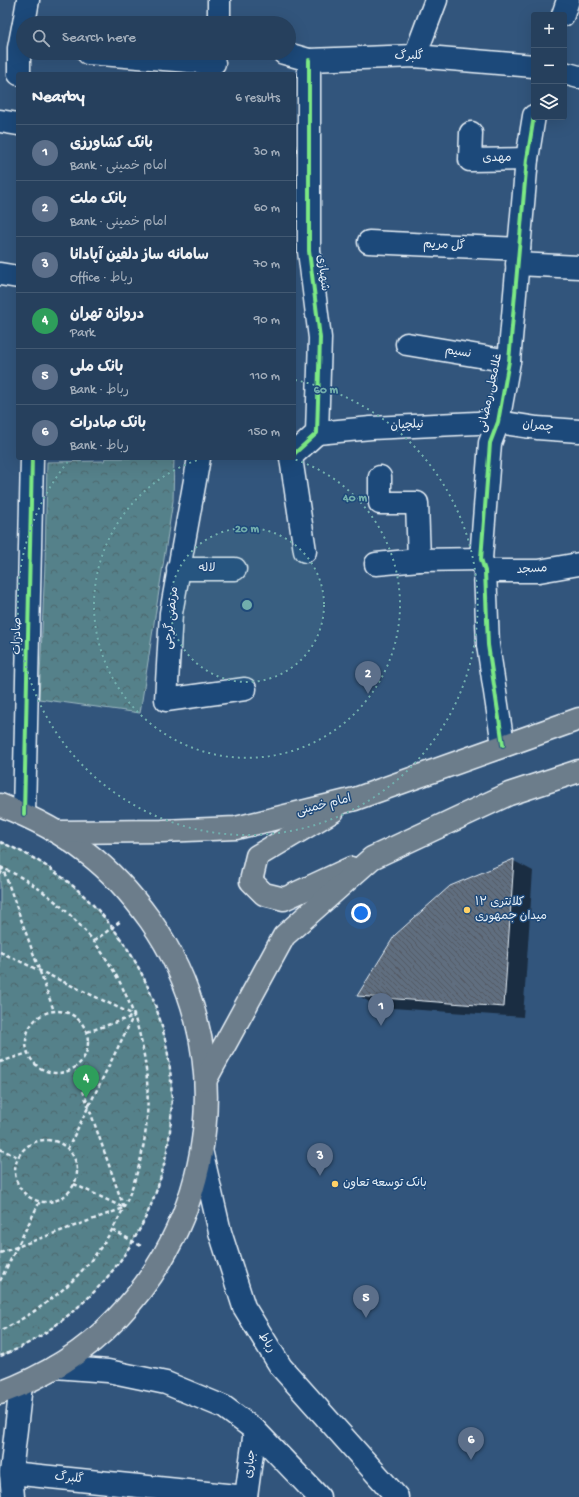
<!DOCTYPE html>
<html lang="en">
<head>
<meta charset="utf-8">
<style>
	:root { --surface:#26405d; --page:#324b66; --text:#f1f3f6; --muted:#a4afbc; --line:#425972; --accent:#8c9099 }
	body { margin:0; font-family:"Gochi Hand","Playpen Sans Arabic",sans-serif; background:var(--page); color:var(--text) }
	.controls { position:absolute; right:12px; top:12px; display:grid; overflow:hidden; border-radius:4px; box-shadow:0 4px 16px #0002 }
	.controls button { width:36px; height:36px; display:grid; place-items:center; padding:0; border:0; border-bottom:1px solid var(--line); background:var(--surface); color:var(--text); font:20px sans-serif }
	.you { position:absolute; left:361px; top:913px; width:14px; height:14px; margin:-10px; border:3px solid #fff; border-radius:50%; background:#1a73e8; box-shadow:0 0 0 6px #1a73e833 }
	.badge { display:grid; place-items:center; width:26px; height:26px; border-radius:50%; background:var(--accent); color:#fff; font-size:13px; font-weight:700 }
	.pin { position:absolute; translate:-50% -33px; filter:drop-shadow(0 1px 2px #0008) }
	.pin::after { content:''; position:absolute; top:21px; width:14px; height:12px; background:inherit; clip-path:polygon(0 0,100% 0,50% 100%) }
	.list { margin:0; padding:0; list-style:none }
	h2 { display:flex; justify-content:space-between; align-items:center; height:52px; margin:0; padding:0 16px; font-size:17px }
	h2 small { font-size:13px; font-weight:400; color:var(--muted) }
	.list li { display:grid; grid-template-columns:26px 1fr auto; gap:12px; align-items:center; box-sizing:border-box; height:56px; padding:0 16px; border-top:1px solid var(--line) }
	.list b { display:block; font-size:15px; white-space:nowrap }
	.list p { margin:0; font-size:13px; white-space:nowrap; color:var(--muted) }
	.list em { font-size:13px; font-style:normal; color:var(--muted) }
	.icon { flex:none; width:22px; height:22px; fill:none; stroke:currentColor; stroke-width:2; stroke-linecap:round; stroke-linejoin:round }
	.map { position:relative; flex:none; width:579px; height:1497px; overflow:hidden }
	.search { position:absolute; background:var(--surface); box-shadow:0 4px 16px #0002; left:16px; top:16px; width:280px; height:44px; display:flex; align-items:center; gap:10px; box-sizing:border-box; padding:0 14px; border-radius:22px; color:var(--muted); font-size:15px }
	.panel { position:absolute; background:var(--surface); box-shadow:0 4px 16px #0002; left:16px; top:72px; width:280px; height:388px; border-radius:4px }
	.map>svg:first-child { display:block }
	.forest { fill:url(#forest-crowns); stroke:#9eb9c1 }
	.shadow { fill:#0007 }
	.building { fill:url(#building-back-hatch); stroke:#e8f1f8 }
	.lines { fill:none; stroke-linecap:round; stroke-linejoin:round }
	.minor-casing { stroke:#e8f1f8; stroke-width:25 }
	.secondary-casing { stroke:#e8f1f8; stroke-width:25 }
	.primary-casing { stroke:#e8f1f8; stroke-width:25 }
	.path { stroke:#e8f1f8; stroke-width:2.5; stroke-dasharray:4 3; stroke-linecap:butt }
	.minor { stroke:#1f4a7a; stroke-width:22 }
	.secondary { stroke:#1f4a7a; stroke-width:22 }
	.primary { stroke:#6c7d8b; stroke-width:22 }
	.cycleway-casing { stroke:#1f4a7a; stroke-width:6 }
	.cycleway { stroke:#7ce984; stroke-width:4 }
	.ring { fill:none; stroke:#71adac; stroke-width:2; stroke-dasharray:2 4 }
	.poi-dot { fill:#ffd166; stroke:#1f4a7a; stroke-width:1.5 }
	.labels { text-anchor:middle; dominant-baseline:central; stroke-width:3; stroke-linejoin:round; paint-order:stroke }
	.street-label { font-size:12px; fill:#e8f1f8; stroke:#1f4a7a }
	.poi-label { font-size:12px; fill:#e8f1f8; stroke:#1f4a7a; text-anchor:start }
	.centre { fill:#71adac; stroke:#1f4a7a; stroke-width:2 }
	.ring-label { font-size:12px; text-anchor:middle; font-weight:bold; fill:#71adac; stroke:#1f4a7a; stroke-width:3; stroke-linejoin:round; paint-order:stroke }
</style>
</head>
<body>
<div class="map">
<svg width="579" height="1497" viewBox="0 0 579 1497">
	<defs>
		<pattern id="forest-crowns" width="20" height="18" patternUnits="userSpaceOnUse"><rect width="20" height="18" fill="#54818a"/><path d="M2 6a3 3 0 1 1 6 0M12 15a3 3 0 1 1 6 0" fill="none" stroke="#4e676d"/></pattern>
		<pattern id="building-back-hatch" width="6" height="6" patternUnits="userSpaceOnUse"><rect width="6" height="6" fill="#606e7f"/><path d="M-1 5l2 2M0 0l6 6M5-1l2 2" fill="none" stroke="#525962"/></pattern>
	</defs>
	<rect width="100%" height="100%" fill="#32557c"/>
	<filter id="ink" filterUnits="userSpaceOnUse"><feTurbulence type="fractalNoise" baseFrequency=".025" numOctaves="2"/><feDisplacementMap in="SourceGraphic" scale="8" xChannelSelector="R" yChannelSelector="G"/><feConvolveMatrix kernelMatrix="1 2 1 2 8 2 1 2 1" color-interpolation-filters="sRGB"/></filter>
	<g filter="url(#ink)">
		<!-- forest -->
		<g class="forest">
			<path d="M105 458H174L173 501 140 713 39 699 45 564 47 462 104 461Z"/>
			<path d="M0 842C40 858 76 884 103 916 203 1032 193 1206 78 1307 55 1327 29 1346 0 1356Z"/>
		</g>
		<!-- shadow -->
		<path class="shadow" d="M514 861 533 871 523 1017 378 1007 359 996 450 887Z"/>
		<!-- building -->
		<path class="building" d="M514 859 504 1007 357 996 395 935 450 886Z"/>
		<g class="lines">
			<defs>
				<g id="minor">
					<path d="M563 15 568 0"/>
					<path d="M24 23 28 0"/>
					<path d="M219 23V0"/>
					<path d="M88 53 214 63"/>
					<path d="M284 53 309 60 415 56 534 66"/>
					<path d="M415 56 436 0"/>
					<path d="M564 73 579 77"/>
					<path d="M19 74V48L23 27"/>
					<path d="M0 121 18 124"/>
					<path d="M471 133 470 160 527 159"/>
					<path d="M369 242 519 249"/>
					<path d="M517 264 579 267"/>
					<path d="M0 274 18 277"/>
					<path d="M407 344 509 361"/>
					<path d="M317 433 371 428 498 422 537 428 579 431"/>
					<path d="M294 454 317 433 320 338 309 251V60"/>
					<path d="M199 458 171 613 166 700 245 689"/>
					<path d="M291 458 305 551"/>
					<path d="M380 477V503H417L419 560 481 559"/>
					<path d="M376 564 419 560"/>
					<path d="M178 569H235"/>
					<path d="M485 571H539L579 564"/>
					<path d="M503 745 488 645 485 571 481 559 490 443 498 422 509 361 527 159 534 116"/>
					<path d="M24 814 32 458"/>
					<path d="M11 1473 246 1497"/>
					<path d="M13 1497 11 1473 21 1385"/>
					<path d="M246 1497 255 1430"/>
				</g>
				<g id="secondary">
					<path d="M202 1154 220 1232 244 1307 281 1367 397 1497"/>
					<path d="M55 1367 108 1371 166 1383 224 1407 255 1430 319 1497"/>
				</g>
				<g id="primary">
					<path d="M0 805C31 817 61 832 87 853 112 872 132 895 150 920 237 1043 220 1212 116 1319 84 1353 43 1377 0 1393"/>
					<path d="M333 811 257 856 251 881 264 894 284 899 351 868"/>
					<path d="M57 832 162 831 236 828 355 799 579 719"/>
					<path d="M206 1079 284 936 372 858 509 794 579 771"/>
				</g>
			</defs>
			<!-- minor casing -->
			<use href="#minor" class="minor-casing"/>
			<!-- secondary casing -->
			<use href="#secondary" class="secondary-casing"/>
			<!-- primary casing -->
			<use href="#primary" class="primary-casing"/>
			<!-- path -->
			<g class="path">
				<path d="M0 842C40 858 76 884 103 916 203 1032 193 1206 78 1307 55 1327 29 1346 0 1356"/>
				<path d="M0 867C41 884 78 918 103 954 172 1054 160 1193 74 1279 52 1301 27 1317 0 1331"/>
				<path d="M0 870 3 869 54 1011"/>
				<path d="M0 875 3 869"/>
				<path d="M94 941 121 921"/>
				<path d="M0 952 134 1015 68 1148"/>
				<circle cx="57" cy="1042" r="31"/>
				<path d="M87 1032 134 1016"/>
				<path d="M0 1062 28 1053"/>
				<circle cx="46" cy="1171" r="31"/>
				<path d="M0 1149 18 1157"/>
				<path d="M74 1184 124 1208"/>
				<path d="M113 1230 141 1246"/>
				<path d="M0 1253 124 1208 75 1068"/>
				<path d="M0 1281 40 1201"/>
			</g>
			<!-- minor -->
			<use href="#minor" class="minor"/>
			<!-- secondary -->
			<use href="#secondary" class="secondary"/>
			<!-- primary -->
			<use href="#primary" class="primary"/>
			<defs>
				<g id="cycleway">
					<path d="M294 454 317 433 320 338 309 251V60"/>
					<path d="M503 745 488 645 485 571 481 559 490 443 498 422 509 361 527 159 534 116"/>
					<path d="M24 814 32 458"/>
				</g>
			</defs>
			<!-- cycleway casing -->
			<use href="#cycleway" class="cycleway-casing"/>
			<!-- cycleway -->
			<use href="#cycleway" class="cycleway"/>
		</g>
	</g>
	<!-- distance rings -->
	<circle cx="247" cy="605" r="77" fill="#71adac" fill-opacity=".12"/>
	<g class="ring">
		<circle cx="247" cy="605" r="77"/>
		<path d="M290 458A153 153 0 1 1 204 458"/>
		<path d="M295 380A230 230 0 1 1 70 459"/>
	</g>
	<!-- markers -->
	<g class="poi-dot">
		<circle cx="467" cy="910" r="4"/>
		<circle cx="335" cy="1184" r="4"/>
	</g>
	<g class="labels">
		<!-- street labels -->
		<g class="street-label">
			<text x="409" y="57">گلبرگ</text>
			<text transform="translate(497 159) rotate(-1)">مهدی</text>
			<text transform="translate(444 246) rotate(3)">گل مریم</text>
			<text transform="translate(322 273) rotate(83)">شهبازی</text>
			<text transform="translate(458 353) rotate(9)">نسیم</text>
			<text transform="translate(491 393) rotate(-78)">غلامعلی رمضانی</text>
			<text transform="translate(407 426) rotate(-3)">نیلچیان</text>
			<text transform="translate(538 427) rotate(6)">چمران</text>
			<text x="207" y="569">لاله</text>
			<text transform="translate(532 570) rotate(-4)">مسجد</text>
			<text transform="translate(172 618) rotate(-84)">مرتضی گرجی</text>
			<text transform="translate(18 636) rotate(-89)">صادرات</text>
			<text transform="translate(324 806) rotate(-14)">امام خمینی</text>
			<text transform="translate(266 1343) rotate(58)">رباط</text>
			<text transform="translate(251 1464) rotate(-83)">جباری</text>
			<text transform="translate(69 1479) rotate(6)">گلبرگ</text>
		</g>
		<!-- poi labels -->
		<g class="poi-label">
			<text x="475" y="903">کلانتری ۱۲<tspan x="475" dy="14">میدان جمهوری</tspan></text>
			<text x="343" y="1184">بانک توسعه تعاون</text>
		</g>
	</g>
	<circle cx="247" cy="605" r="6" class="centre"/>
	<g class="ring-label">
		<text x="326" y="393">60 m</text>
		<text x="355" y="501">40 m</text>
		<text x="247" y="532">20 m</text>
	</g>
</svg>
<div class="controls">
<button>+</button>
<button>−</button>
<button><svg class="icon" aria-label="layers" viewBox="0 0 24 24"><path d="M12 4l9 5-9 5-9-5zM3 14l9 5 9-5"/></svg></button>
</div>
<div class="you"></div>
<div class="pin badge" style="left:381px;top:1026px;background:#5c6f8a">1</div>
<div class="pin badge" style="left:368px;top:694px;background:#5c6f8a">2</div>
<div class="pin badge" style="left:320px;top:1176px;background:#5c6f8a">3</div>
<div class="pin badge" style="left:86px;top:1098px;background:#2e9e5b">4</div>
<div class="pin badge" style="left:366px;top:1318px;background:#5c6f8a">5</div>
<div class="pin badge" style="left:471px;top:1460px;background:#5c6f8a">6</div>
<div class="search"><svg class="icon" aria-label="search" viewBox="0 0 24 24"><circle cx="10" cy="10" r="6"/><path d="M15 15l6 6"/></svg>Search here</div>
<section class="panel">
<h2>Nearby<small>6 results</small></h2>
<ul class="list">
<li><span class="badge" style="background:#5c6f8a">1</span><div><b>بانک کشاورزی</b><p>Bank · امام خمینی</p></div><em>30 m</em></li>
<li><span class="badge" style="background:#5c6f8a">2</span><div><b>بانک ملت</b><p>Bank · امام خمینی</p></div><em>60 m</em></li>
<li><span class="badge" style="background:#5c6f8a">3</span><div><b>سامانه ساز دلفین آپادانا</b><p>Office · رباط</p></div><em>70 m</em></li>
<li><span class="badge" style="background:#2e9e5b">4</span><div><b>دروازه تهران</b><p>Park</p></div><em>90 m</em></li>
<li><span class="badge" style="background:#5c6f8a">5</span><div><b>بانک ملی</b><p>Bank · رباط</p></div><em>110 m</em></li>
<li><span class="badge" style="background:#5c6f8a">6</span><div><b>بانک صادرات</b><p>Bank · رباط</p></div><em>150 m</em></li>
</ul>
</section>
</div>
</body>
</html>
